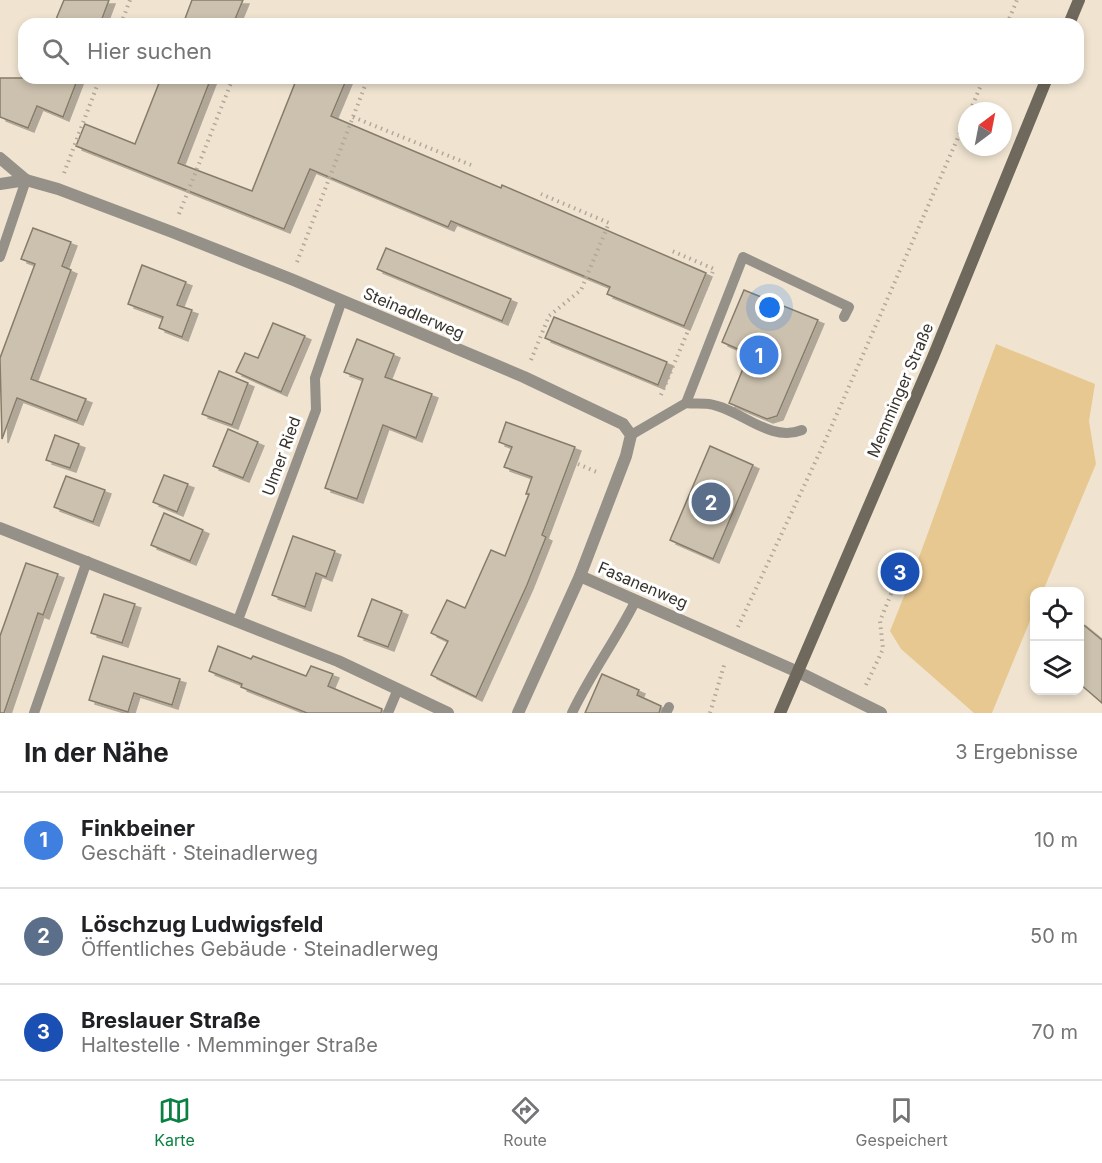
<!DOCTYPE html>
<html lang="de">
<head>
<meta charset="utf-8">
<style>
	:root { --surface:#fff; --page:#f2f2f2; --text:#202124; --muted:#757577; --line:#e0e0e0; --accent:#0b8043 }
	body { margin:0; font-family:Inter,sans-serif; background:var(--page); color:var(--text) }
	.controls { position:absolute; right:18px; bottom:18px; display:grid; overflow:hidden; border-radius:12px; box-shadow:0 3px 9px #0003 }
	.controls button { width:54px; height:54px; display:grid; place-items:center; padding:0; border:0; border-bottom:2px solid var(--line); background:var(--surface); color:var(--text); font:30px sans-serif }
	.compass { position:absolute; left:958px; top:102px; width:54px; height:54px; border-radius:50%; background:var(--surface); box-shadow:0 3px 9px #0003; rotate:32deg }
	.you { position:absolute; left:770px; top:308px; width:21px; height:21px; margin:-15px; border:4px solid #fff; border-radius:50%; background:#1a73e8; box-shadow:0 0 0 9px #1a73e833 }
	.badge { display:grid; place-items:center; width:39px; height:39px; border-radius:50%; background:var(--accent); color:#fff; font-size:20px; font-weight:700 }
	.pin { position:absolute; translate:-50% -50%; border:3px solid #fff; box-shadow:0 2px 6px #0006 }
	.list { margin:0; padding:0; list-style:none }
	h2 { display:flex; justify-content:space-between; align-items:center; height:78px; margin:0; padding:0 24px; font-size:26px }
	h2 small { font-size:20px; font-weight:400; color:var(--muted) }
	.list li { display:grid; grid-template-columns:39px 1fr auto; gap:18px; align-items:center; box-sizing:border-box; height:96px; padding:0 24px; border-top:2px solid var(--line) }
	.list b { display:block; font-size:22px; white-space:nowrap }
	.list p { margin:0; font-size:20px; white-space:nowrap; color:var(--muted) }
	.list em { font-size:20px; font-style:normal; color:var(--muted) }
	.icon { flex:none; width:33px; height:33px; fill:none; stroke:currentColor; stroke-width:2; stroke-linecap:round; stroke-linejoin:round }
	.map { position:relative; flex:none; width:1102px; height:713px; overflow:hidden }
	.search { position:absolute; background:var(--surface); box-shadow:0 3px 9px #0003; left:18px; right:18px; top:18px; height:66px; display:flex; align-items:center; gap:15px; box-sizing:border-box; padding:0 21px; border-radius:18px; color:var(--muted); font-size:22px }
	.sheet { height:366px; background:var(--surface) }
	nav { display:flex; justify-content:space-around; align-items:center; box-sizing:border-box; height:84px; border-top:2px solid var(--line); background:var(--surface); font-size:16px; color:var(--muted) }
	nav a { display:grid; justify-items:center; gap:3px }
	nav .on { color:var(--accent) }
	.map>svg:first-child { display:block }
	.green { fill:#e7c891 }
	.building { fill:#ccc1ae; stroke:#867c6a; stroke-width:1.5; filter:url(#shadow) }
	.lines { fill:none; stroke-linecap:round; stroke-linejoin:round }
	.path { stroke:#b2a899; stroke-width:4; stroke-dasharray:1.5 4.5; stroke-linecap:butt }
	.service { stroke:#959088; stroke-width:10 }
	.minor { stroke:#959088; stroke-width:12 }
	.secondary { stroke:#6f685c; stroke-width:12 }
	.labels { text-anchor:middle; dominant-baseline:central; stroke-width:6; stroke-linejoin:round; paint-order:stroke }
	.street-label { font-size:16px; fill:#37332b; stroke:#fff }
</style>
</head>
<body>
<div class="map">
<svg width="1102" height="713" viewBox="0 0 1102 713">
	<defs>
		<filter id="shadow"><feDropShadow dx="6" dy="4" stdDeviation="0" flood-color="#0004"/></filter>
	</defs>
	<rect width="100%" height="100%" fill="#f0e4d1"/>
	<!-- green -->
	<path class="green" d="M996 344 1095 384 1089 421 1096 464 1043 591 1034 592V611L992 713H974L901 649 890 631C929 537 960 439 996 344Z"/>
	<!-- building -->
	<g class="building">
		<path d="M64 0H109L100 24H54Z"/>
		<path d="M192 0H243L233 24H183Z"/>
		<path d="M0 78H78L63 117 37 106 28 128 0 117Z"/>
		<path d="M161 78H211L178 163 252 191 297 78H347L331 116 501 188 502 185 706 273 684 326 607 294 610 287 451 221 448 227 310 169 284 229 76 146 85 124 135 144Z"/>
		<path d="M33 228 71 242 62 266 71 270 31 379 86 399 77 421 17 398 2 439 0 358 35 264 21 259Z"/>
		<path d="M386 248 511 299 502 321 377 269Z"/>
		<path d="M142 265 186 282 177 305 192 310 182 337 159 328 163 317 128 304Z"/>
		<path d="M744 290 818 320 777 416 767 419 729 403 749 354 722 342Z"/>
		<path d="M554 317 667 362 658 385 545 338Z"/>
		<path d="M273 323 305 336 281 392 236 372 245 353 258 358Z"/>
		<path d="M357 339 394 354 385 377 432 394 416 438 383 425 357 499 325 488 363 379 344 372Z"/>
		<path d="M219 371 248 383 232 425 202 414Z"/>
		<path d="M506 422 575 447 542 535 546 537 527 585 476 697 431 675 448 641 431 633 447 600 465 608 491 550 505 556 529 494H526L532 477 504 467 512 447 499 442Z"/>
		<path d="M228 429 258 442 243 478 213 466Z"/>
		<path d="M55 435 79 444 70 468 46 460Z"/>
		<path d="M710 446 753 465 713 559 670 540Z"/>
		<path d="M164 475 188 484 177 512 153 502Z"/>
		<path d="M66 476 105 490 93 522 54 507Z"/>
		<path d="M164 513 203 530 190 561 151 545Z"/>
		<path d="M293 536 335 551 326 577 316 573 305 607 272 595Z"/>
		<path d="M26 563 58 574 43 615 38 613 4 713H0V636Z"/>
		<path d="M104 594 135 604 122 643 91 633Z"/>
		<path d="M372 599 402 611 388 647 358 636Z"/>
		<path d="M1080 622 1102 640V703L1080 684Z"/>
		<path d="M218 646 251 659 253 656 306 676 311 666 333 674 328 686 382 709 381 713H307L241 687 242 684 209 671Z"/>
		<path d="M103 656 180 679 172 705 134 693 128 712 89 700Z"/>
		<path d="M602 674 639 690 637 695 661 706 659 713H585Z"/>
	</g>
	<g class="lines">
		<!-- path -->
		<g class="path">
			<path d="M121 24 130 0"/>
			<path d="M1007 24 1017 0"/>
			<path d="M970 111 984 78"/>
			<path d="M353 117 471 165"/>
			<path d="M64 173 100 78"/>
			<path d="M179 214 233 78"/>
			<path d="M297 262 368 78"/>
			<path d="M531 360 549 316 581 290 609 223 541 194"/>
			<path d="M661 395 714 269 672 251"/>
			<path d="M578 464 599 473"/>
			<path d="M738 627 826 439 967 117"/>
			<path d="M866 685 883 649 880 621 900 572"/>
			<path d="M710 713 725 662"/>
		</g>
		<!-- service -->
		<g class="service">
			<path d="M0 257 26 180"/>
			<path d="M686 403C693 404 702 403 709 404 741 409 769 443 802 430"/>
			<path d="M631 435 686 403 743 257 849 307 844 317"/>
			<path d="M238 620 316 410 315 378 342 300"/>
			<path d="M34 713 87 561"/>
			<path d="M388 713 398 689"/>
			<path d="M572 713C591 673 616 640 636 600"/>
			<path d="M666 713 669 707"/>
		</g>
		<!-- minor -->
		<g class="minor">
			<path d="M0 158 26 180"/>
			<path d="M0 184 26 180 58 189 172 232 291 279 524 377 623 424 631 435 626 456 580 576 518 713"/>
			<path d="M0 528 338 661 448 713"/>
			<path d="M580 576 798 672 881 713"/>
		</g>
		<!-- secondary -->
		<g class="secondary">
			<path d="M1069 24 1079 0"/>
			<path d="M780 713 933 357 1047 78"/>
		</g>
	</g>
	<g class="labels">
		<!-- street labels -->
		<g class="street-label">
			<text transform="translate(414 313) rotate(23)">Steinadlerweg</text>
			<text transform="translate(900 390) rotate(-67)">Memminger Straße</text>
			<text transform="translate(281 456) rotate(-70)">Ulmer Ried</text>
			<text transform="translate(643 585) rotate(23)">Fasanenweg</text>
		</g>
	</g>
</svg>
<div class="controls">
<button><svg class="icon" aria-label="locate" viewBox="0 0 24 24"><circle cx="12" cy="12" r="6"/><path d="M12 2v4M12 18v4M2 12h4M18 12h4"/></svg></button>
<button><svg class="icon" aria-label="layers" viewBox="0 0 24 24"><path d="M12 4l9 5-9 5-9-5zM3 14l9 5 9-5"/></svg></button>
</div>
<svg class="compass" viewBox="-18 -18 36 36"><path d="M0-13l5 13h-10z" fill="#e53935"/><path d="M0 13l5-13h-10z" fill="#757577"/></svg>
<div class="you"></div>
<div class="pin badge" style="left:759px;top:355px;background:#3f7fe0">1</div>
<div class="pin badge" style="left:711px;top:502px;background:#5c6f8a">2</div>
<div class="pin badge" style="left:900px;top:572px;background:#1a4fb4">3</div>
<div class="search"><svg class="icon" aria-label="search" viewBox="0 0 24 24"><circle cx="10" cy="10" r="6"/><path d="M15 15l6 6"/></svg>Hier suchen</div>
</div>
<section class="sheet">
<h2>In der Nähe<small>3 Ergebnisse</small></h2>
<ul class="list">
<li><span class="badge" style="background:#3f7fe0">1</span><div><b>Finkbeiner</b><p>Geschäft · Steinadlerweg</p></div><em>10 m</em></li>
<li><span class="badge" style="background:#5c6f8a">2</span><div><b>Löschzug Ludwigsfeld</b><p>Öffentliches Gebäude · Steinadlerweg</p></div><em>50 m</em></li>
<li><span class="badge" style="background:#1a4fb4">3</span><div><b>Breslauer Straße</b><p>Haltestelle · Memminger Straße</p></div><em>70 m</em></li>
</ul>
</section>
<nav>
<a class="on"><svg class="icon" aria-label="map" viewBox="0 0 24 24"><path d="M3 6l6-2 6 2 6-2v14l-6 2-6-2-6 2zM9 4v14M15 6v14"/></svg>Karte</a>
<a><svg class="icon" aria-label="directions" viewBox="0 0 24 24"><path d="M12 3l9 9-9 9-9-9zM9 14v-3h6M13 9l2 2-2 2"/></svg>Route</a>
<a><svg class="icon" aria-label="saved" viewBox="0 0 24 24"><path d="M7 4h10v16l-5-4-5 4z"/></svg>Gespeichert</a>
</nav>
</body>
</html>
